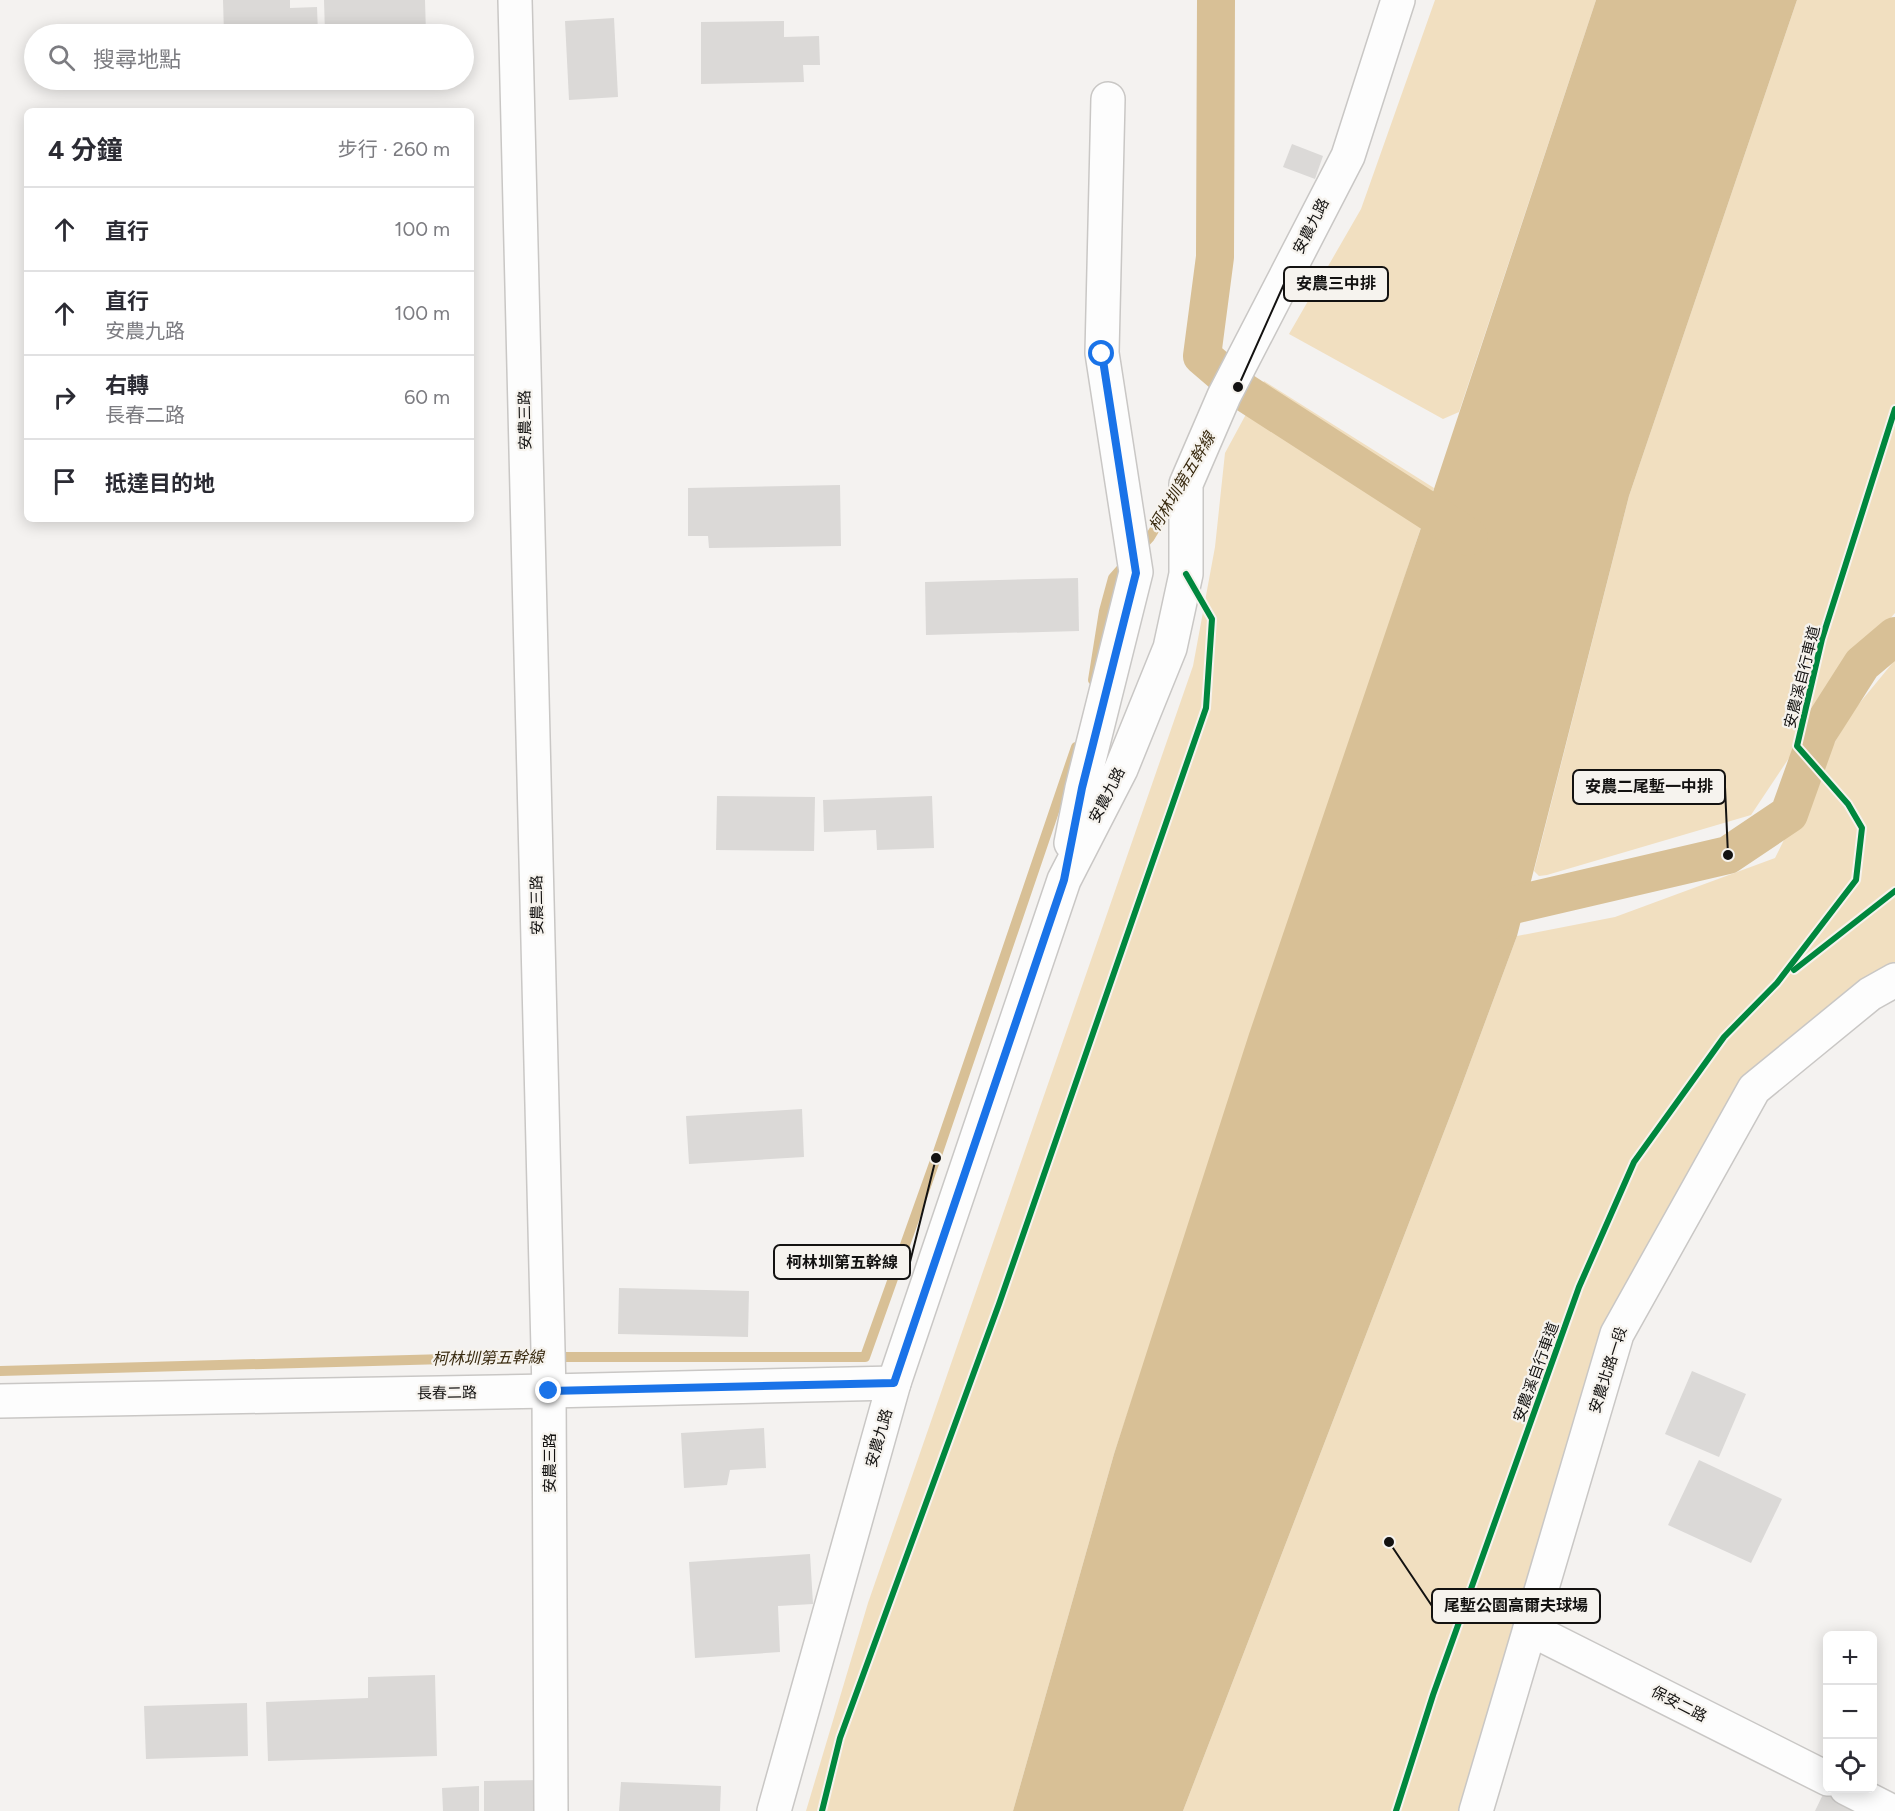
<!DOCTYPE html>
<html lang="zh-TW">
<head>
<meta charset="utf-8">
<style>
	:root { --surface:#fff; --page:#f2f2f3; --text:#2b2b33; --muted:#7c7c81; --line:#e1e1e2 }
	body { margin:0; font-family:Figtree,"Noto Sans TC",sans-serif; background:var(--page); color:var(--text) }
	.controls { position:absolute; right:18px; bottom:18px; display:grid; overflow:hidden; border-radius:9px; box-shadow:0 3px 15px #0003 }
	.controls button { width:54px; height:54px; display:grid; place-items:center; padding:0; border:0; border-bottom:2px solid var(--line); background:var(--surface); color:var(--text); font:30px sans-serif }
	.stop { position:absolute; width:18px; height:18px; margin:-14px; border:4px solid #1a73e8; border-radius:50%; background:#fff }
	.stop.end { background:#1a73e8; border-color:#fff; box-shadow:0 2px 6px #0008 }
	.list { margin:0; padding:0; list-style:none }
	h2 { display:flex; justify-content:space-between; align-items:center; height:78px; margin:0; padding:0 24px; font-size:26px }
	h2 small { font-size:20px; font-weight:400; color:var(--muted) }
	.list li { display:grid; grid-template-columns:39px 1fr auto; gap:18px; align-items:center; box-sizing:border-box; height:84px; padding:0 24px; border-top:2px solid var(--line) }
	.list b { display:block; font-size:22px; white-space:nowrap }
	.list p { margin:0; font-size:20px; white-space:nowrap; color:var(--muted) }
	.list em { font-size:20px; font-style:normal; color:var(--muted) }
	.icon { flex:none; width:33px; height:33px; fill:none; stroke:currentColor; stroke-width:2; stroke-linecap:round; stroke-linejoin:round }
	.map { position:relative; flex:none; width:1895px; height:1811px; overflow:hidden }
	.search { position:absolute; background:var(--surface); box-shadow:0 3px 15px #0003; left:24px; top:24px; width:450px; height:66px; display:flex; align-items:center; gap:15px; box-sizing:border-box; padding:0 21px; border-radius:33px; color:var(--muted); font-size:22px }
	.panel { position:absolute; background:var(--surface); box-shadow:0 3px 15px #0003; left:24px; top:108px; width:450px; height:414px; border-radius:9px }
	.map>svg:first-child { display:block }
	.green { fill:#f1dfc0 }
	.water { fill:#d8c096 }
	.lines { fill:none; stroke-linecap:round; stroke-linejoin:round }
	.stream { stroke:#d8c096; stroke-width:10 }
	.canal { stroke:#d8c096; stroke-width:38 }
	.building { fill:#dbd9d7 }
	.minor-casing { stroke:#c9c7c5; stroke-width:36 }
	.minor { stroke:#fdfdfd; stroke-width:33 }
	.cycleway-casing { stroke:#f6f3ee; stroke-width:10 }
	.cycleway { stroke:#00873e; stroke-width:6 }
	.route { stroke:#1a73e8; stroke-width:8 }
	.labels { text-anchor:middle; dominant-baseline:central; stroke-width:4.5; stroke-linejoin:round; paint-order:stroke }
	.street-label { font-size:15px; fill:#131211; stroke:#f6f3ee }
	.water-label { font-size:16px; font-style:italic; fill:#392a0f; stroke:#f6f3ee }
	.leader { fill:none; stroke:#131211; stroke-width:2 }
	.callout-dot { fill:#131211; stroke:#f6f3ee; stroke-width:2 }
	.callout { fill:#f6f3ee; stroke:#131211; stroke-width:2 }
	.callout-label { font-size:16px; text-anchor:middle; font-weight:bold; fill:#131211 }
</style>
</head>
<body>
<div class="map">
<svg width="1895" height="1811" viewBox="0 0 1895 1811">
	<rect width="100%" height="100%" fill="#f4f2f0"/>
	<!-- green -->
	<g class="green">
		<path d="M1435 0H1596L1459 412 1443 419 1289 334 1361 209Z"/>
		<path d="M1797 0H1895V613L1822 695 1797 746 1751 815 1547 875 1539 876 1534 871 1629 496Z"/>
		<path d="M1264 381 1434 488 1114 1454 1013 1811H806L868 1603 1193 666 1215 547 1225 453Z"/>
		<path d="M1895 660V980L1754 1089 1617 1334 1474 1811H1183L1457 1098 1517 936 1615 917 1775 858 1818 771 1853 711Z"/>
	</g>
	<!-- water -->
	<path class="water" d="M1596 0H1797L1629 496 1517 936 1457 1098 1183 1811H1013L1114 1454 1249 1034 1425 516Z"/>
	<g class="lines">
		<!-- stream -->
		<g class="stream">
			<path d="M1138 550 1150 537 1176 494"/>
			<path d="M1093 680 1104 611 1113 578 1127 562"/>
			<path d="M0 1371 521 1357H865L936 1158 1076 747"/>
		</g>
		<!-- canal -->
		<g class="canal">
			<path d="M1216 0 1215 257 1202 356 1244 392 1469 537"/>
			<path d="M1483 925 1505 907 1728 855 1789 814 1818 733 1862 664 1895 636"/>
		</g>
	</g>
	<!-- building -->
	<g class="building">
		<path d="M223 0H290V8L317 7 318 34H224Z"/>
		<path d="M324 0H425L426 34H325Z"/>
		<path d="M614 18 618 97 569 100 565 21Z"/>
		<path d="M784 21V37L819 36 820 65H803L804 82 701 84V22Z"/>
		<path d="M1292 144 1323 156 1315 179 1283 167Z"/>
		<path d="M840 485 841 546 709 548 708 536H688V488Z"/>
		<path d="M1078 578 1079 631 926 635 925 582Z"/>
		<path d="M717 796 815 797 814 851 716 850Z"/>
		<path d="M932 796 934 848 877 850 876 830 824 832 823 800Z"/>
		<path d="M802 1109 804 1157 689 1164 686 1116Z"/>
		<path d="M619 1288 749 1291 748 1337 618 1334Z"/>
		<path d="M1692 1371 1746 1394 1719 1457 1665 1434Z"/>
		<path d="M764 1428 766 1468 730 1470 727 1485 684 1488 681 1433Z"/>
		<path d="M1699 1460 1782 1499 1751 1563 1668 1525Z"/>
		<path d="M810 1554 813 1604 778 1606 780 1652 695 1658 689 1562Z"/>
		<path d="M435 1675 437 1756 268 1761 266 1702 368 1698V1677Z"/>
		<path d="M247 1703 248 1756 146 1759 144 1706Z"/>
		<path d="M547 1780V1811H484V1781Z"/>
		<path d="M621 1782 721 1786 720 1811H619Z"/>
		<path d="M1828 1784 1880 1811H1815Z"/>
		<path d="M479 1786V1811H443L442 1788Z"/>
	</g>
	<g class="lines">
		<defs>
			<g id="minor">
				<path d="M515 0 549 1391 551 1811"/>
				<path d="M1071 843 1082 788 1136 572 1102 353 1108 99"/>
				<path d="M0 1401 549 1391 894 1383"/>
				<path d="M1530 1629 1828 1779"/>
				<path d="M1846 1788 1891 1811"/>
				<path d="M774 1811 894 1383 1064 880 1121 769 1170 648 1186 574V484L1224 396 1348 156 1398 0"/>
				<path d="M1476 1811 1617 1334 1754 1089 1870 994 1895 980"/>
			</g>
		</defs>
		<!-- minor casing -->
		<use href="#minor" class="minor-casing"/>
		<!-- minor -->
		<use href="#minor" class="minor"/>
		<defs>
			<g id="cycleway">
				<path d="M1794 970 1895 891"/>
				<path d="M822 1811 840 1738 999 1304 1206 708 1212 619 1186 574"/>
				<path d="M1396 1811 1433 1695 1579 1287 1634 1162 1724 1037 1777 983 1856 880 1862 828 1848 804 1797 746 1822 639 1895 409"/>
			</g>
		</defs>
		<!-- cycleway casing -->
		<use href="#cycleway" class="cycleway-casing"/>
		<!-- cycleway -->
		<use href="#cycleway" class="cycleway"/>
	</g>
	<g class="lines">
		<!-- route -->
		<path class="route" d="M549 1391 894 1383 1064 880 1082 788 1136 573 1102 354"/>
	</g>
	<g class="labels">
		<!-- street labels -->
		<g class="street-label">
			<text transform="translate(1311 226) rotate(-63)">安農九路</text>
			<text transform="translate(525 420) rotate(-91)">安農三路</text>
			<text transform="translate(1802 677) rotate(-76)">安農溪自行車道</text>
			<text transform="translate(1107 795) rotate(-63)">安農九路</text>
			<text transform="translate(537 905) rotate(-91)">安農三路</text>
			<text transform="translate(1608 1370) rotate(-72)">安農北路一段</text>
			<text transform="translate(1536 1372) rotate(-70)">安農溪自行車道</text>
			<text transform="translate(447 1393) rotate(-1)">長春二路</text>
			<text transform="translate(879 1438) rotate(-74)">安農九路</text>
			<text transform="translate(550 1463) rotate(-90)">安農三路</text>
			<text transform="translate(1679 1704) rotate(27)">保安二路</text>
		</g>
		<!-- water labels -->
		<g class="water-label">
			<text transform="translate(1182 482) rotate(-59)">柯林圳第五幹線</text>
			<text transform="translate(488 1358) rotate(-1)">柯林圳第五幹線</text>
		</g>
	</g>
	<!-- callouts -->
	<path class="leader" d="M1238 387L1284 284M1728 855L1725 787M936 1158L910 1262M1389 1542L1432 1606"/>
	<g class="callout-dot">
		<circle cx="1238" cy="387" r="6"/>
		<circle cx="1728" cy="855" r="6"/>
		<circle cx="936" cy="1158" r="6"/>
		<circle cx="1389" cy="1542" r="6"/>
	</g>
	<g class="callout">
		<rect x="1284" y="267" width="104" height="34" rx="6"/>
		<rect x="1573" y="770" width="152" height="34" rx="6"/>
		<rect x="774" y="1245" width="136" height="34" rx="6"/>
		<rect x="1432" y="1589" width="168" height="34" rx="6"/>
	</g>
	<g class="callout-label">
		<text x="1336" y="289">安農三中排</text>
		<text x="1649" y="792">安農二尾塹一中排</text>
		<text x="842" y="1268">柯林圳第五幹線</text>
		<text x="1516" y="1611">尾塹公園高爾夫球場</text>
	</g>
</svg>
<div class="controls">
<button>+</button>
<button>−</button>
<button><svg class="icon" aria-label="locate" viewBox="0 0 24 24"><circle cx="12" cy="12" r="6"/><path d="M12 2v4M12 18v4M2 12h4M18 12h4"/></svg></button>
</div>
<div class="stop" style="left:1102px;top:354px"></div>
<div class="stop end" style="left:549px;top:1391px"></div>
<div class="search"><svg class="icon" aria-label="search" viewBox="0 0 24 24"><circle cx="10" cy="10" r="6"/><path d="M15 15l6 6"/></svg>搜尋地點</div>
<section class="panel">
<h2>4 分鐘<small>步行 · 260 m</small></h2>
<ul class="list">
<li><svg class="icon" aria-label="ahead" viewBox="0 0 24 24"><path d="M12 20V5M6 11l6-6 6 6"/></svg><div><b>直行</b></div><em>100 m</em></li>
<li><svg class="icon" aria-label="ahead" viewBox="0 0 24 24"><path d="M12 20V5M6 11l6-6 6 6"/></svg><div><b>直行</b><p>安農九路</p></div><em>100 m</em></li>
<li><svg class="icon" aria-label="right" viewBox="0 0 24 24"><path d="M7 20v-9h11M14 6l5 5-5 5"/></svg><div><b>右轉</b><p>長春二路</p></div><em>60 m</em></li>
<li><svg class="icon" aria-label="arrive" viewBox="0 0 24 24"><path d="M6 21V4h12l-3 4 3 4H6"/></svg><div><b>抵達目的地</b></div></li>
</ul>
</section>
</div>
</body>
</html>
